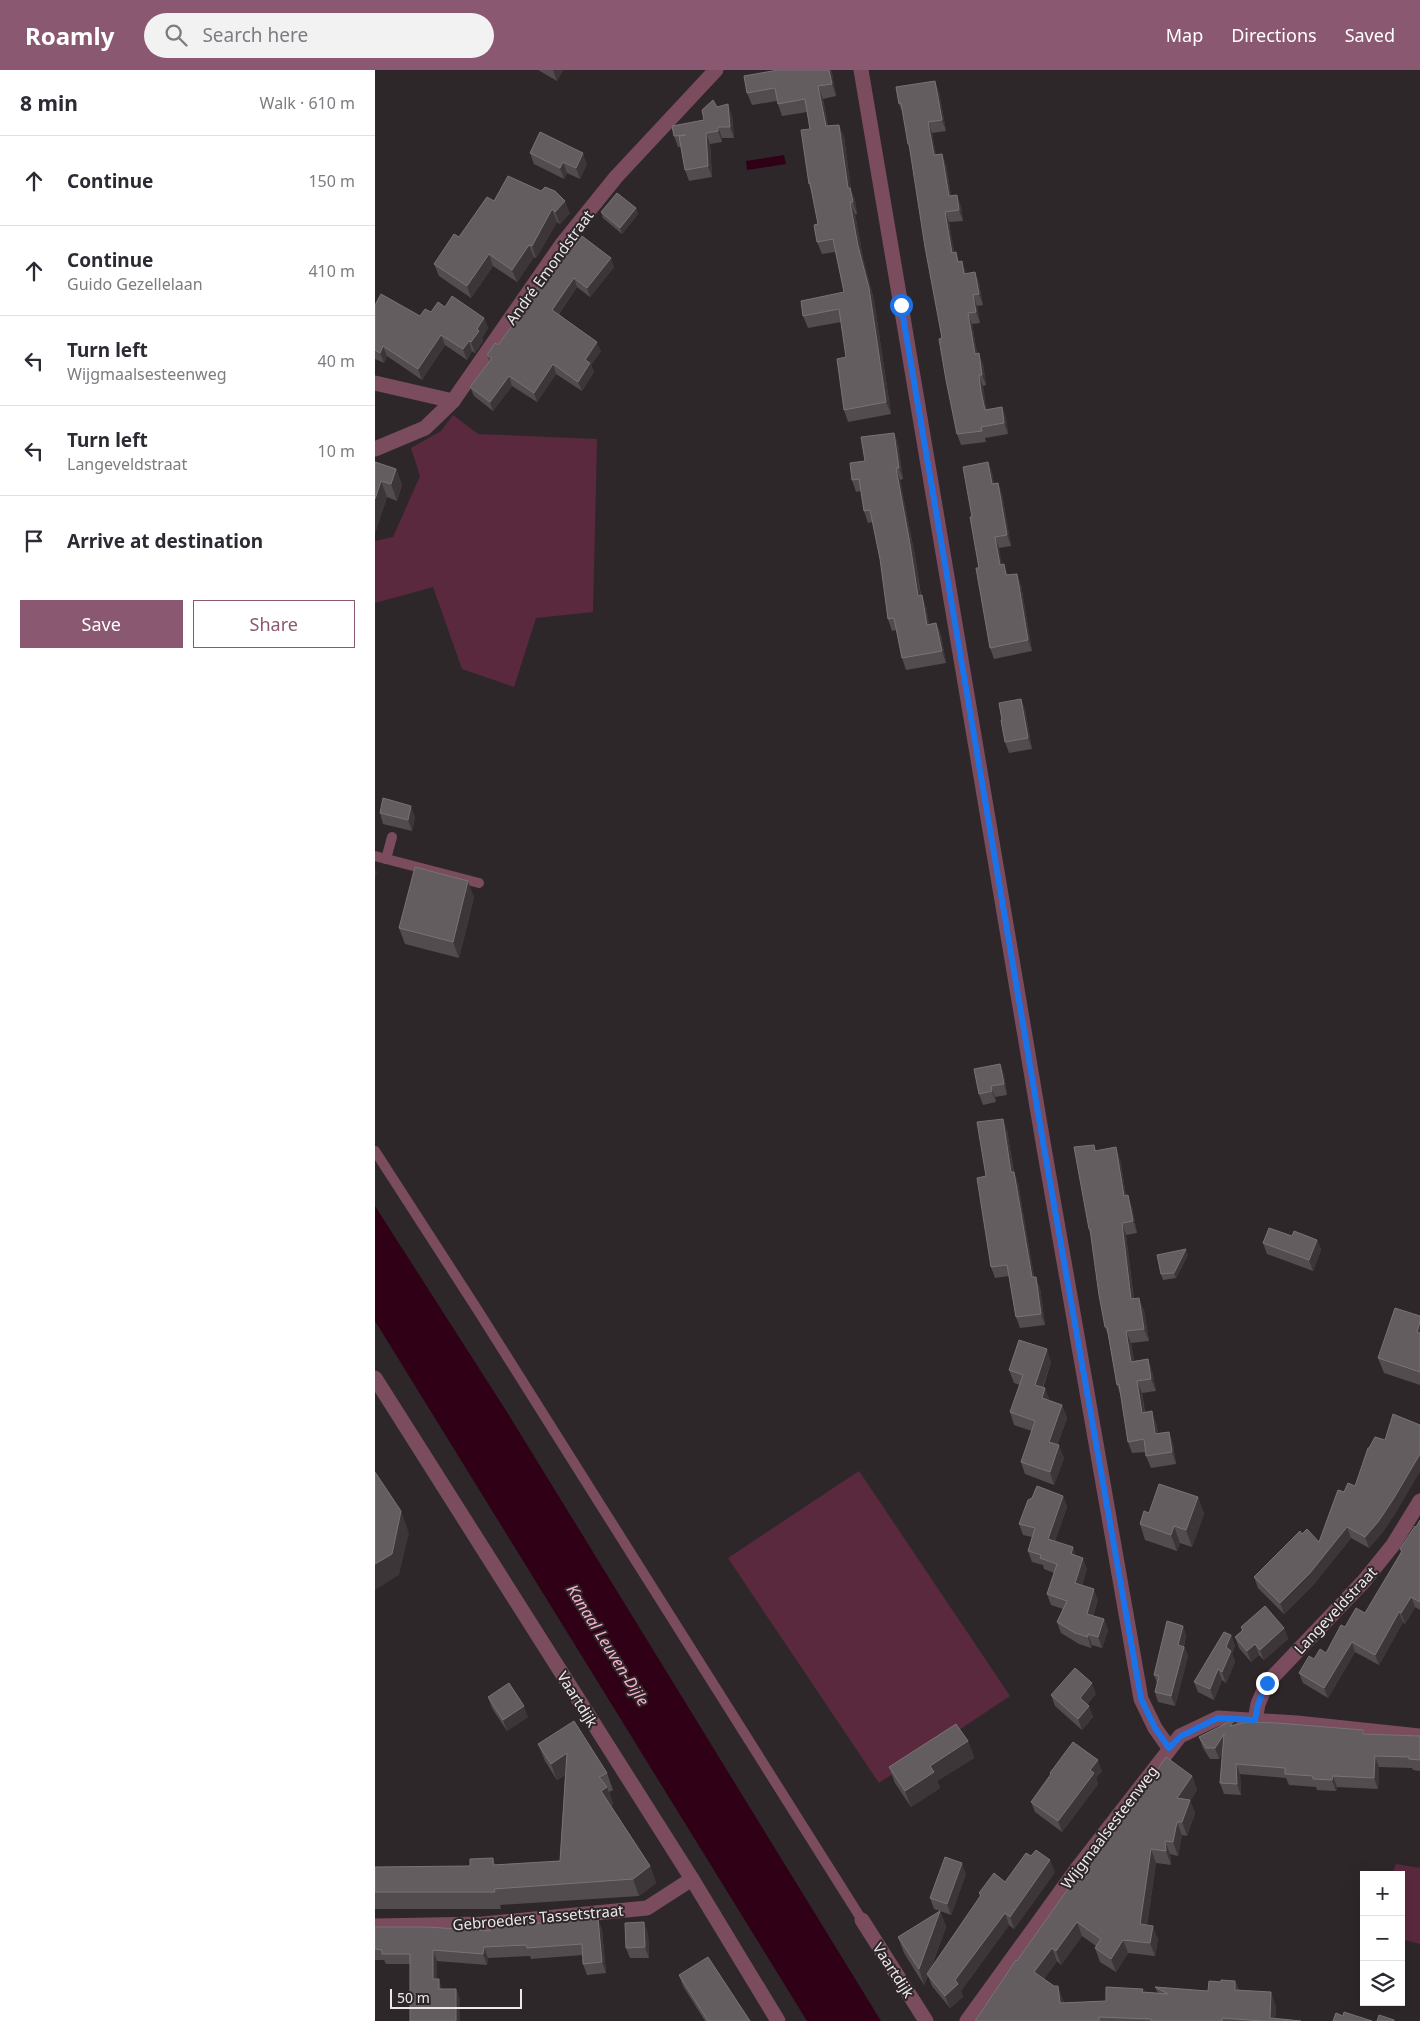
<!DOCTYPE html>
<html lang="en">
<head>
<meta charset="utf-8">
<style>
	:root { --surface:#fff; --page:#f2f2f3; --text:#2b2b33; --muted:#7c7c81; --line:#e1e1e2; --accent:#8a5870 }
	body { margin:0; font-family:"Noto Sans",sans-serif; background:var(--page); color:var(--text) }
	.controls { position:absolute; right:15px; bottom:15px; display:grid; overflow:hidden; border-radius:0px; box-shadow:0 5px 20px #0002 }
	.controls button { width:45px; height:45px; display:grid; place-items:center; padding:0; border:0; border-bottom:1px solid var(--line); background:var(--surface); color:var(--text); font:25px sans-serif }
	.scale { position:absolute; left:15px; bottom:12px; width:132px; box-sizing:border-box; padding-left:5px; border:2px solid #ede9eb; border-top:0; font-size:14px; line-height:18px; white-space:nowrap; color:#ede9eb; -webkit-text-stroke:4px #2e272a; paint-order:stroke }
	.stop { position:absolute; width:15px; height:15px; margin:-11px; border:4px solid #1a73e8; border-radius:50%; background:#fff }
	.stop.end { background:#1a73e8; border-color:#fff; box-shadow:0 1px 5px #0008 }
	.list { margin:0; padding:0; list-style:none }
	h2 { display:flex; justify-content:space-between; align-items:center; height:65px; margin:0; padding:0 20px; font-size:21px }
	h2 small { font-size:16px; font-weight:400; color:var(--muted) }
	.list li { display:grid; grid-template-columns:32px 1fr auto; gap:15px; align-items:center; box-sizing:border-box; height:90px; padding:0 20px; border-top:1px solid var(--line) }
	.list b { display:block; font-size:19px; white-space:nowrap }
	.list p { margin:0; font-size:16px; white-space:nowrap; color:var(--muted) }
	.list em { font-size:16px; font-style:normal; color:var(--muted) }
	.actions { display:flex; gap:10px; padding:15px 20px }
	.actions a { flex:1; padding:11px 0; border:1px solid var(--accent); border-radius:0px; text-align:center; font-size:18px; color:var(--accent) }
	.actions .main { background:var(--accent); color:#fff }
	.icon { flex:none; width:28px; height:28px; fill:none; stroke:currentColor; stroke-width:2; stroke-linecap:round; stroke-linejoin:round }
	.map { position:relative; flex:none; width:1045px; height:1951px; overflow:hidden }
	header { display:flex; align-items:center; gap:30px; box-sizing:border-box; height:70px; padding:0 25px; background:var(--accent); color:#fff }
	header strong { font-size:24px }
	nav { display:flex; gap:28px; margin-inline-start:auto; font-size:18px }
	.search { width:350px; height:45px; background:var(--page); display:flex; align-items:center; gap:12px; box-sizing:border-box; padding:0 18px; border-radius:28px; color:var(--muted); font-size:19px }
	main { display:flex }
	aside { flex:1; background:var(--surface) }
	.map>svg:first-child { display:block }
	.green { fill:#5b293e }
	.water { fill:#2f0016 }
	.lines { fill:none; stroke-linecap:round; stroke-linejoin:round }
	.service { stroke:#7a4c5e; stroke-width:10 }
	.minor { stroke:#7a4c5e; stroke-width:15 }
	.tertiary { stroke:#7a4c5e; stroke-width:15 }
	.wall { fill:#534c4e }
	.shaded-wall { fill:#3d3638 }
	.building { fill:#635d5f; stroke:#797375 }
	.route { stroke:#1a73e8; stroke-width:6 }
	.labels { text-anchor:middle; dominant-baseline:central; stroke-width:4; stroke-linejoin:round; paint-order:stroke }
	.street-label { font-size:15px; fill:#ede9eb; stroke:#2e272a }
	.water-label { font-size:16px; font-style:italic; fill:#fcb0cc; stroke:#2e272a }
</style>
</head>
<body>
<header>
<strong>Roamly</strong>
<div class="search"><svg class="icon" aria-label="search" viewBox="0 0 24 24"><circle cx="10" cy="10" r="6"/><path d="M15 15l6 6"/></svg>Search here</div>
<nav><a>Map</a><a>Directions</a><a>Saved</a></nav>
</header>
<main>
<aside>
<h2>8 min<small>Walk · 610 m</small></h2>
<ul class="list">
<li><svg class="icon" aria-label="ahead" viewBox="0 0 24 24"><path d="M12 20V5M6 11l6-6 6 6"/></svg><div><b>Continue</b></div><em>150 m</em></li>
<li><svg class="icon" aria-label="ahead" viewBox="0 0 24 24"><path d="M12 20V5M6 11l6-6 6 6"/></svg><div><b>Continue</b><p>Guido Gezellelaan</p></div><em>410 m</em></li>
<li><svg class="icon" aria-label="left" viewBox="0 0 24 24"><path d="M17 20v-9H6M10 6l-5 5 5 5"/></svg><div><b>Turn left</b><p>Wijgmaalsesteenweg</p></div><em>40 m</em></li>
<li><svg class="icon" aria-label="left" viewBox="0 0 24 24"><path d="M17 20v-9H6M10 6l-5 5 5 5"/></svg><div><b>Turn left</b><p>Langeveldstraat</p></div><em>10 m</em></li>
<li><svg class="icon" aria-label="arrive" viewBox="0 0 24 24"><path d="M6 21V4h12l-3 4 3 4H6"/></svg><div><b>Arrive at destination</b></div></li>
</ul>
<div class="actions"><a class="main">Save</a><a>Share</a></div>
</aside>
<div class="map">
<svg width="1045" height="1951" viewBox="0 0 1045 1951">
	<rect width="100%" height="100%" fill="#2e272a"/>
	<!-- green -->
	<g class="green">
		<path d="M78 345 103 364 222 369 218 542 161 548 139 617 87 599 58 517 0 533V471L18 467 45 406 36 378 66 361Z"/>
		<path d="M484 1401 635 1626 504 1713 353 1488Z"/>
		<path d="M1021 1794 1045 1798V1874L1026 1869V1805H1017Z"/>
	</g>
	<!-- water -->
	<g class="water">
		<path d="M409 85 411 94 372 100 371 91Z"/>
		<path d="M0 1136 132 1342 506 1951H432L0 1251Z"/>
	</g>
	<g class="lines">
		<!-- service -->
		<g class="service">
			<path d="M0 786 104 813"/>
			<path d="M11 789 17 767"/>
			<path d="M0 1081 102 1239 487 1850"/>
		</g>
		<!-- minor -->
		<g class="minor">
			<path d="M486 0 669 1078 766 1629 780 1658 794 1678"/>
			<path d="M0 313 78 331"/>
			<path d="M0 379 50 358 78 331 187 174 241 107 341 0"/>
			<path d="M880 1650 883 1634 892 1613 989 1511 1018 1475 1045 1431"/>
			<path d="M487 1850 551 1951"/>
		</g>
		<!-- tertiary -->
		<g class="tertiary">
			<path d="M0 1308 317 1809 403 1951"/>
			<path d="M0 1856 108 1854 272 1838 317 1809"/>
			<path d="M592 1951 704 1796 805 1666 843 1648 922 1653 1045 1666"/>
		</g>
	</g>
	<!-- wall -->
	<g class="wall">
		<path d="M163 0H188L182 11Z"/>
		<path d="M403 0H456L457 3 461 26 448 29 453 56 464 55 469 67 476 120 480 130 482 144H480L488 188 499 230 516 344 473 352 469 340 471 287 466 252 433 258 428 246 469 222 460 182 447 184 442 172 443 154 437 123 434 114 435 59 432 42 407 46 402 31 377 35 372 23Z"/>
		<path d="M564 22 571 61 557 63 561 85 567 84 571 95 576 126 586 136 588 151 574 152 579 183 591 204 600 202 604 213 608 235 602 236 605 253 597 254 602 283 608 294 611 315 608 316 610 333 612 340 627 337 631 348 633 364 610 368 611 372 586 375 582 364 567 268 536 82 533 74 528 44 524 34Z"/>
		<path d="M342 37 357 45 359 68H347V72L335 74 337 107 314 111 310 100 306 77H303L299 66 329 50Z"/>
		<path d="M155 83 212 94 205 109 192 103 189 109 159 94Z"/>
		<path d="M133 106 195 143 185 154 182 152 161 188 159 187 142 212 118 196 96 228 64 206 59 194 84 167 119 131Z"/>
		<path d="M261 138 263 144 247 164 228 148 226 142Z"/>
		<path d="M195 174 239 197 215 227 202 217 184 244 226 281 216 295 219 302 207 321 181 304 162 332 137 316 118 341 99 326 95 317 114 292 112 285 123 275 155 232 154 229Z"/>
		<path d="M0 235 45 246 70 237 109 248 113 258 107 268 108 271 100 283 97 281 92 290 70 275 47 310 12 286 9 293 0 289Z"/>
		<path d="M519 363 523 374 528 409 525 410 540 486 546 525 551 537 554 554 561 553 566 565 571 593 531 600 527 588 522 560 517 561 513 549 505 489 498 452 493 453 489 441 486 421 481 422 477 410 490 391Z"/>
		<path d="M0 392 21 399 27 415 22 431 12 427 0 463Z"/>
		<path d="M613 392 617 403 619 414 623 413 627 424 636 476 624 478 626 494 633 505 646 515 657 581 619 589 615 578 597 447Z"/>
		<path d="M646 629 650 640 657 679 634 683 630 672Z"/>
		<path d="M5 743 40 747 37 761 8 754Z"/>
		<path d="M99 827 84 888 30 874 24 858Z"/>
		<path d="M625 994 629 1005 632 1025 620 1027 621 1032 608 1035 604 1024Z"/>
		<path d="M632 1060 639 1102 643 1113 659 1207 665 1218 670 1255 645 1258 641 1247 634 1206 620 1208 616 1197 611 1106Z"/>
		<path d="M719 1075 721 1081 745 1089 751 1126 757 1137 762 1163 751 1165 759 1229 769 1240 774 1271 756 1273 759 1291 773 1289 777 1301 781 1321 767 1323 770 1342 781 1353 783 1363 794 1362 798 1374 801 1394 776 1398 771 1386V1382L757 1383 753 1372 746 1327 742 1315 733 1265 730 1257 716 1166 714 1159Z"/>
		<path d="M917 1166 942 1170 946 1180 938 1201 892 1184 888 1173Z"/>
		<path d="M813 1185 801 1208 788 1210 786 1204Z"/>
		<path d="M1045 1246V1315L1009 1303 1003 1288Z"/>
		<path d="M676 1292 668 1318 674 1330 687 1335 692 1348 682 1375 689 1388 679 1415 650 1404 646 1392 657 1361 639 1355 635 1342 645 1315 639 1313 634 1300Z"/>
		<path d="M963 1420 1023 1439 1007 1463 994 1478 976 1468 939 1514 909 1544 883 1518 879 1507 927 1464 944 1472Z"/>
		<path d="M688 1426 692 1437 680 1471 701 1486 712 1499 707 1515 723 1530 718 1546 729 1549 733 1560 727 1578 717 1575 716 1578 704 1574 686 1563 682 1552 688 1539 676 1535 672 1524 679 1503 669 1499 668 1495 657 1492 653 1481 657 1467 648 1465 644 1454Z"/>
		<path d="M823 1427 829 1444 817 1477 805 1473 802 1481 770 1470 765 1454 774 1443Z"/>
		<path d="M1045 1450V1540L1040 1537 1030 1554 1028 1552 1004 1595 980 1582 953 1628 928 1613 924 1603 939 1589 951 1583 970 1557 990 1543 1026 1482 1025 1479 1041 1457Z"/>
		<path d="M808 1556 811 1566 809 1576 813 1586 800 1636 783 1632 780 1622 782 1613 779 1605Z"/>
		<path d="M866 1557 909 1558 913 1569 889 1590 884 1585 876 1592 864 1578 860 1567 867 1561Z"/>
		<path d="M856 1565 860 1576 857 1584 860 1592 851 1613 847 1610 839 1630 823 1622 819 1612Z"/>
		<path d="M721 1624 712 1634 718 1647 707 1660 680 1636 676 1625Z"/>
		<path d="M113 1627 153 1647 132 1661 117 1638Z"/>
		<path d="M860 1649 862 1654 988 1660 990 1664 1045 1666V1701L1038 1700 1037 1698 1004 1697 1003 1719 962 1717 961 1721 942 1720 941 1717 914 1715 911 1708 865 1704 866 1725 849 1724 845 1713 848 1684 844 1689H835L828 1678 824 1667Z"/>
		<path d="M593 1671 599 1688 562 1711 565 1718 536 1737 520 1713 514 1697Z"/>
		<path d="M163 1674 232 1703 238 1720 234 1722 238 1734 236 1736 275 1796 281 1813 264 1826 125 1835 126 1839H0V1797L95 1796 118 1788 120 1795 185 1791 190 1705 182 1710 170 1691Z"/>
		<path d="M727 1701 721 1708 723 1714 687 1762 660 1742 656 1732 676 1705 675 1703Z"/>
		<path d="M817 1706 822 1720 815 1731 820 1743 812 1766 807 1765 803 1786 795 1784 796 1795 781 1793 772 1855 783 1869 780 1886 753 1883 741 1902 725 1892 720 1878 721 1876 707 1866 686 1895 682 1891 669 1909 688 1930 689 1933 731 1931 769 1922 783 1923 780 1917 833 1921 846 1912 860 1911 864 1920 901 1936 900 1948 926 1951H600L642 1891Z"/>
		<path d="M680 1802 639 1859 634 1855 586 1921 588 1927 575 1938 557 1916 553 1906 549 1915 529 1883 523 1867 565 1841 559 1839 555 1828 591 1804 576 1845 565 1841 571 1857 556 1898 605 1827 604 1823 630 1812Z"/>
		<path d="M223 1849 227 1860 231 1903 212 1905 208 1894V1885L156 1889 155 1886 113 1888 112 1895 62 1891V1909L67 1919H81L85 1930V1951H35V1894H11L9 1890H0V1857L115 1861 150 1856Z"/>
		<path d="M273 1863 274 1888H255L251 1878Z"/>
		<path d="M304 1905 375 1951H330L308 1916Z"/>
	</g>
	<!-- shaded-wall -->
	<g class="shaded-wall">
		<path d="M178 0H188L182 11Z"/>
		<path d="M454 0H456L457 3 461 26 457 14Z"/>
		<path d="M560 11 564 22 571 61 567 50Z"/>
		<path d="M443 16 448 29 455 69 451 56Z"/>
		<path d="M353 34 357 45 359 68 355 57Z"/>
		<path d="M553 52 557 63 563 96 559 85Z"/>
		<path d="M464 55 469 67 476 120 480 130 482 144 473 118Z"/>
		<path d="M343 57 347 68V72L343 61Z"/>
		<path d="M331 63 335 74 337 107 333 96Z"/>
		<path d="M208 83 212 94 205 109 201 98Z"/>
		<path d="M567 84 571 95 578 137 574 126Z"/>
		<path d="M188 92 192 103 189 109 185 98Z"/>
		<path d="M582 125 586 136 588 151 584 140Z"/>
		<path d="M190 131 195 143 185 154 180 142Z"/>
		<path d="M475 132 480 144 488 188 499 230 516 344 511 332Z"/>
		<path d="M261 138 263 144 247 164 245 158Z"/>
		<path d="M177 139 182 152 161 188 157 176Z"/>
		<path d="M570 142 574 152 581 194 577 183Z"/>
		<path d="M154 175 159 187 142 212 137 200Z"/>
		<path d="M114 184 118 196 96 228 92 216Z"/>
		<path d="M236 188 239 197 215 227 212 218Z"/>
		<path d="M587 191 591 202 593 215 589 204Z"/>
		<path d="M600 202 604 213 608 235 604 224Z"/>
		<path d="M199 208 202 217 180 249 177 240Z"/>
		<path d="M598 225 602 236 605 253 601 242Z"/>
		<path d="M593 243 597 254 604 295 600 284Z"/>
		<path d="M109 248 113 258 107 268 108 271 100 283 96 272 102 259Z"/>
		<path d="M66 265 70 275 47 310 43 299Z"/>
		<path d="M94 271 97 281 92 290 88 279Z"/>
		<path d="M222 272 226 281 216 295 219 302 207 321 203 312 210 290Z"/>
		<path d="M8 276 12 286 9 293 5 283Z"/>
		<path d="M604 283 608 294 611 315 607 305Z"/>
		<path d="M178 294 181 304 162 332 159 323Z"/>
		<path d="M604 305 608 316 614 351 610 340Z"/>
		<path d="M134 306 137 316 118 341 115 332Z"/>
		<path d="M627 337 631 348 633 364 629 353Z"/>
		<path d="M519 363 523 374 528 409 524 398Z"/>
		<path d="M613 392 617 403 621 425 617 414Z"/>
		<path d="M521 398 525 410 540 486 547 537 543 526Z"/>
		<path d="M21 399 27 415 22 431 16 414Z"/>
		<path d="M6 411 12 427 0 463V429Z"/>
		<path d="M623 413 627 424 636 476 632 465Z"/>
		<path d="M620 467 624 478 629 505 625 495Z"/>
		<path d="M629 494 633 505H631Z"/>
		<path d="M642 504 646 515 657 581 653 570Z"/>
		<path d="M547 525 551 537 557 566 552 555Z"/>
		<path d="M561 553 566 565 571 593 567 581Z"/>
		<path d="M646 629 650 640 657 679 653 668Z"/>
		<path d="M36 736 40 747 37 761 33 750Z"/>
		<path d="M0 798 2 802 0 809Z"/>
		<path d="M93 811 99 827 84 888 78 872Z"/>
		<path d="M625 994 629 1005 632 1025 629 1014Z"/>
		<path d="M616 1016 620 1027 621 1032 617 1021Z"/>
		<path d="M628 1049 632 1060 640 1113 636 1102Z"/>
		<path d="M741 1077 745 1089 753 1138 749 1126Z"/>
		<path d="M639 1102 643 1113 661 1218 657 1207Z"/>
		<path d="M753 1125 757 1137 762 1163 758 1151Z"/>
		<path d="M747 1153 751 1165 760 1241 756 1229Z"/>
		<path d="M942 1170 946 1180 938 1201 934 1190Z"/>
		<path d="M811 1179 813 1185 801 1208 799 1203Z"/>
		<path d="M661 1207 665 1218 670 1255 666 1244Z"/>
		<path d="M764 1228 769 1240 774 1271 769 1259Z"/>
		<path d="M1045 1252V1271L1042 1262Z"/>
		<path d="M751 1261 756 1273 761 1304 756 1292Z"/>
		<path d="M672 1279 676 1292 664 1327 660 1315Z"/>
		<path d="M773 1289 777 1301 781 1321 776 1309Z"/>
		<path d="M762 1311 767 1323 771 1355 767 1343Z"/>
		<path d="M670 1318 675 1331 667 1328Z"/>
		<path d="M687 1335 692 1348 678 1384 674 1372Z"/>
		<path d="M777 1341 781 1353 785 1376 780 1364Z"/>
		<path d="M794 1362 798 1374 801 1394 797 1382Z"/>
		<path d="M684 1375 689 1388 679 1415 675 1402Z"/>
		<path d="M1045 1384V1402L1023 1439 1007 1463 994 1478 990 1467Z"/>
		<path d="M688 1426 692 1437 677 1480 673 1469Z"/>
		<path d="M823 1427 829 1444 817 1477 811 1460Z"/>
		<path d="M26 1441 34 1463 24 1505 0 1520V1494Z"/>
		<path d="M799 1456 805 1473 802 1481 796 1465Z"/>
		<path d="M972 1457 976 1468 939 1514 909 1544 905 1533Z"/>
		<path d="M698 1477 702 1488 696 1484Z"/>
		<path d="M708 1488 712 1499 704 1524 700 1513Z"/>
		<path d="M719 1519 723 1530 715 1555 712 1544Z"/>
		<path d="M1036 1527 1040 1537 1030 1554 1026 1543Z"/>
		<path d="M1024 1542 1028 1552 1004 1595 1000 1585Z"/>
		<path d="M729 1549 733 1560 727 1578 723 1567Z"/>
		<path d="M808 1556 811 1566 806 1585 803 1575Z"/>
		<path d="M909 1558 913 1569 889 1590 885 1580Z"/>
		<path d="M713 1564 717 1575 716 1578 713 1567Z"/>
		<path d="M856 1565 860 1576 857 1584 860 1592 851 1613 847 1602 851 1577Z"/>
		<path d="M977 1572 980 1582 953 1628 949 1618Z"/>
		<path d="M880 1574 884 1585 876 1592 872 1581Z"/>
		<path d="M809 1577 813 1586 800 1636 796 1626Z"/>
		<path d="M843 1599 847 1610 839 1630 835 1619Z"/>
		<path d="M717 1613 721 1624 709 1639 705 1628Z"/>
		<path d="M149 1636 153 1647 132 1661 128 1650Z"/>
		<path d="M714 1636 718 1647 707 1660 703 1649Z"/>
		<path d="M860 1649 864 1659 855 1656Z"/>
		<path d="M849 1664 853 1675 844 1689 840 1678Z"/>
		<path d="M593 1671 599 1688 562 1711 565 1718 536 1737 530 1721 555 1696Z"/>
		<path d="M192 1683 198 1699 182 1710 176 1694Z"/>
		<path d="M1000 1686 1004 1697 1003 1719 999 1708Z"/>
		<path d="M723 1690 727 1701 721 1708 723 1714 687 1762 683 1751 715 1700Z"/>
		<path d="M861 1694 865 1704 866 1725 862 1714Z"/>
		<path d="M817 1706 822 1720 815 1731 820 1743 812 1766 807 1752 802 1728Z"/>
		<path d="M958 1706 962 1717 961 1721 957 1710Z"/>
		<path d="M232 1717 238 1734 232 1738 226 1721Z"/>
		<path d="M802 1752 807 1765 803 1786 798 1772Z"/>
		<path d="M790 1771 795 1784 796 1795 791 1781Z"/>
		<path d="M776 1779 781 1793 770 1868 765 1854Z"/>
		<path d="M675 1790 680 1802 639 1859 635 1847Z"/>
		<path d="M587 1793 591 1804 576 1845 572 1834Z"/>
		<path d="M275 1796 281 1813 264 1826 258 1809Z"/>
		<path d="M565 1841 571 1857 553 1905 552 1904 553 1906 549 1915 544 1899Z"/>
		<path d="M630 1843 634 1855 586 1921 588 1927 575 1938 570 1926 580 1910Z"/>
		<path d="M223 1849 227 1860 231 1903 227 1892Z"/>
		<path d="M269 1852 273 1863 274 1888 270 1877Z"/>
		<path d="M702 1852 707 1866 686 1895 681 1881Z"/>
		<path d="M778 1856 783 1869 780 1886 775 1873Z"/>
		<path d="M748 1870 753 1883 741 1902 736 1889Z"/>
		<path d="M109 1877 113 1888 112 1895 108 1884Z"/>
		<path d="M677 1878 682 1891 664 1916 659 1902Z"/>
		<path d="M58 1880 62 1891V1920L58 1909Z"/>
		<path d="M64 1909 67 1920 64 1919Z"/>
		<path d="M860 1911 865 1924 860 1920Z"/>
		<path d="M683 1916 688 1930 690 1947 685 1933Z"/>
		<path d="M81 1919 85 1930V1951H81Z"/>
		<path d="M896 1922 901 1936 900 1951 895 1948Z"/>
	</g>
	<!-- building -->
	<g class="building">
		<path d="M403 0H454L457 14 443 16 451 56 464 55 473 118H475L478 132H475L483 176 494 218 511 332 469 340 462 289 471 287 464 239 428 246 426 231 469 222 458 169 442 172 439 155 443 154 435 113 434 114 426 60 435 59 430 29 403 34 400 18 372 23 369 6Z"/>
		<path d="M560 11 567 50 553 52 559 85 567 84 574 126 582 125 584 140 570 142 577 183 581 182 583 192 587 191 589 204 600 202 604 224 598 225 601 242 593 243 600 284 604 283 607 305H604L606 322 610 340 627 337 629 353 606 357 607 361 582 364 571 310 564 269 567 268 550 177 534 74H533L526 33 524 34 521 17Z"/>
		<path d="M338 30 342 37 353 34 355 57H343V61L331 63 333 96 310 100 304 66 311 65 299 66 297 56 329 50 327 40Z"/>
		<path d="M165 62 208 83 201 98 188 92 185 98 155 83Z"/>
		<path d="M133 106 166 121 170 117 180 121 190 131 180 142 177 139 157 176 154 175 137 200 114 184 92 216 59 194 79 164 84 167 112 127 119 131Z"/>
		<path d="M242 123 261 138 245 158 226 142Z"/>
		<path d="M207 166 236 188 212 218 199 208 177 240 222 272 210 290 215 293 203 312 178 294 159 323 134 306 115 332 95 317 117 288 112 285 120 273 123 275 156 230 154 229 195 174 199 177Z"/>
		<path d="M6 224 45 246 50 239 56 242 63 232 70 237 77 226 109 248 102 259 104 261 96 272 94 271 88 279 66 265 43 299 8 276 5 283 0 280V235Z"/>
		<path d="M519 363 524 398H521L535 474 543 526 547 525 552 555 561 553 567 581 527 588 519 548 513 549 505 489 495 440 489 441 484 409 477 410 475 393 490 391 486 367Z"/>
		<path d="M0 392 21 399 16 414 6 411 0 429Z"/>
		<path d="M613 392 617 414 623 413 632 465 620 467 625 495 629 494 631 505 642 504 653 570 615 578 601 498H604L595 447H597L588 397Z"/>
		<path d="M646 629 653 668 630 672 626 650H627L624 633Z"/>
		<path d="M8 728 36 736 33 750 5 743Z"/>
		<path d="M40 797 93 811 78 872 24 858Z"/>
		<path d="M625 994 629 1014 616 1016 617 1021 604 1024 599 999Z"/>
		<path d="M628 1049 636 1102H639L657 1207H661L666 1244 641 1247 632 1195 616 1197 602 1108 611 1106 602 1052Z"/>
		<path d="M719 1075 720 1081 741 1077 749 1126 753 1125 758 1151 747 1153 756 1229 764 1228 769 1259 751 1261 756 1292 773 1289 776 1309 762 1311 767 1343 777 1341 780 1364 794 1362 797 1382 771 1386 769 1369 753 1372 744 1314 742 1315 732 1257H730L724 1225 715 1159H714L699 1077Z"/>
		<path d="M894 1158 917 1166 919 1161 942 1170 934 1190 888 1173Z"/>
		<path d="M811 1179 799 1203 786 1204 782 1185Z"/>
		<path d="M1020 1238 1045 1246V1252L1042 1262 1045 1263V1302L1003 1288Z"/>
		<path d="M644 1270 672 1279 660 1315 670 1318 667 1328 687 1335 674 1372 684 1375 675 1402 646 1392 660 1351 635 1342 648 1305 634 1300Z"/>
		<path d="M1018 1344 1045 1355V1384L1019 1428 1003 1452 990 1467 972 1457 935 1503 905 1533 879 1507 925 1461 927 1464 932 1459 944 1472 963 1420 969 1422 973 1413 980 1416 993 1378H994L1000 1367 1010 1370Z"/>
		<path d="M0 1402 26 1441 17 1484 0 1494Z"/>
		<path d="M784 1414 823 1427 811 1460 799 1456 796 1465 765 1454 769 1441 774 1443Z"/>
		<path d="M662 1416 688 1426 673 1469 698 1477 696 1484 708 1488 700 1513 719 1519 712 1544 729 1549 723 1567 713 1564V1567L700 1563 682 1552 692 1531 672 1524 682 1494 665 1488 666 1485 653 1481 660 1458 644 1454 653 1430 657 1428Z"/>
		<path d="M1045 1450V1532L1036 1527 1026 1543 1024 1542 1000 1585 977 1572 949 1618 924 1603 934 1586 939 1589 945 1579 951 1583 966 1555 970 1557 981 1538 990 1543 1027 1481 1025 1479 1040 1456 1041 1457Z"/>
		<path d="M890 1536 909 1558 885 1580 880 1574 872 1581 860 1567 868 1560 866 1557Z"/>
		<path d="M792 1551 808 1556 803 1575 809 1577 796 1626 780 1622 784 1606 779 1605Z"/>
		<path d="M849 1562 856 1565 851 1577 856 1581 847 1602 843 1599 835 1619 819 1612Z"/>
		<path d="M700 1598 717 1613 705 1628 714 1636 703 1649 676 1625Z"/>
		<path d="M134 1613 149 1636 128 1650 113 1627Z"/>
		<path d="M860 1649 855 1656 872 1652 902 1653 988 1660V1664L1045 1666V1690L1034 1689V1687L1000 1686 999 1708 958 1706 957 1710 938 1709V1706L910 1704V1698L861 1694 862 1714 845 1713 849 1664 840 1678H831L824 1667Z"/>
		<path d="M199 1651 232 1703 224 1707 232 1717 226 1721 275 1796 258 1809 119 1819 120 1822H0V1797L95 1796V1789L118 1788V1795L185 1791 192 1683 176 1694 163 1674Z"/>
		<path d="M581 1654 593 1671 555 1696 559 1702 530 1721 514 1697Z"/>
		<path d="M698 1672 723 1690 715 1700 719 1703 683 1751 656 1732 676 1704 675 1703Z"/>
		<path d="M791 1687 817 1706 802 1728 815 1730 807 1752H802L798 1772 790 1771 791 1781 776 1779 765 1854 778 1856 775 1873 748 1870 736 1889 720 1878 726 1869 702 1852 681 1881 677 1878 659 1902 679 1916H683L685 1933 731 1931V1917L768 1919 767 1922 793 1924 780 1917 833 1921 834 1911 846 1912V1910L860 1911V1920L896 1922 895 1948 926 1951H887L847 1948V1951H776V1949L724 1947V1951H600L641 1890 642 1891 716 1786 759 1734Z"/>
		<path d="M661 1780 675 1790 635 1847 630 1843 580 1910 583 1914 570 1926 552 1904 606 1825 604 1823 619 1803 630 1812 651 1783 656 1786Z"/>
		<path d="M570 1787 587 1793 572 1834 555 1828Z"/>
		<path d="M565 1841 544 1899 523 1867Z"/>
		<path d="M223 1849 227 1892 208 1894 207 1874 152 1878 151 1875 109 1877 108 1884 58 1880V1909H64V1919H81V1951H35V1884H7V1880L0 1879V1857H52L115 1861 114 1858 150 1856V1854Z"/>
		<path d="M269 1852 270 1877 251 1878 250 1853Z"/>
		<path d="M333 1887 375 1951H333L304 1905Z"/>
		<path d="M969 1942 997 1951H958L961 1943 968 1946Z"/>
		<path d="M1004 1945 1019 1950V1951H1002Z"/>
	</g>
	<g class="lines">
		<!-- route -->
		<path class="route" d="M526 235 669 1078 766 1629 780 1658 794 1678 806 1666 843 1648 880 1650 883 1634 892 1613"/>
	</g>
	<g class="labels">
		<!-- street labels -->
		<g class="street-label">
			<text transform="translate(174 197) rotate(-54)">André Emondstraat</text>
			<text transform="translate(960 1540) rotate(-47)">Langeveldstraat</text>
			<text transform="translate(203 1629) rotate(58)">Vaartdijk</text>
			<text transform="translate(734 1757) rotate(-53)">Wijgmaalsesteenweg</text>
			<text transform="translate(163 1847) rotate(-5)">Gebroeders Tassetstraat</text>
			<text transform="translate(519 1900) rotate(57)">Vaartdijk</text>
		</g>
		<!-- water labels -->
		<g class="water-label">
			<text transform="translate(233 1575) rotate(58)">Kanaal Leuven-Dijle</text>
		</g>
	</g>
</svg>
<div class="controls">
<button>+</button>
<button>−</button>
<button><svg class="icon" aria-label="layers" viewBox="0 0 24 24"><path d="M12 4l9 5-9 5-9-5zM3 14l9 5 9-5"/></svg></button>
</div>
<div class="scale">50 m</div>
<div class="stop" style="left:526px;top:235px"></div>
<div class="stop end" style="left:892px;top:1613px"></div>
</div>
</main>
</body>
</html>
